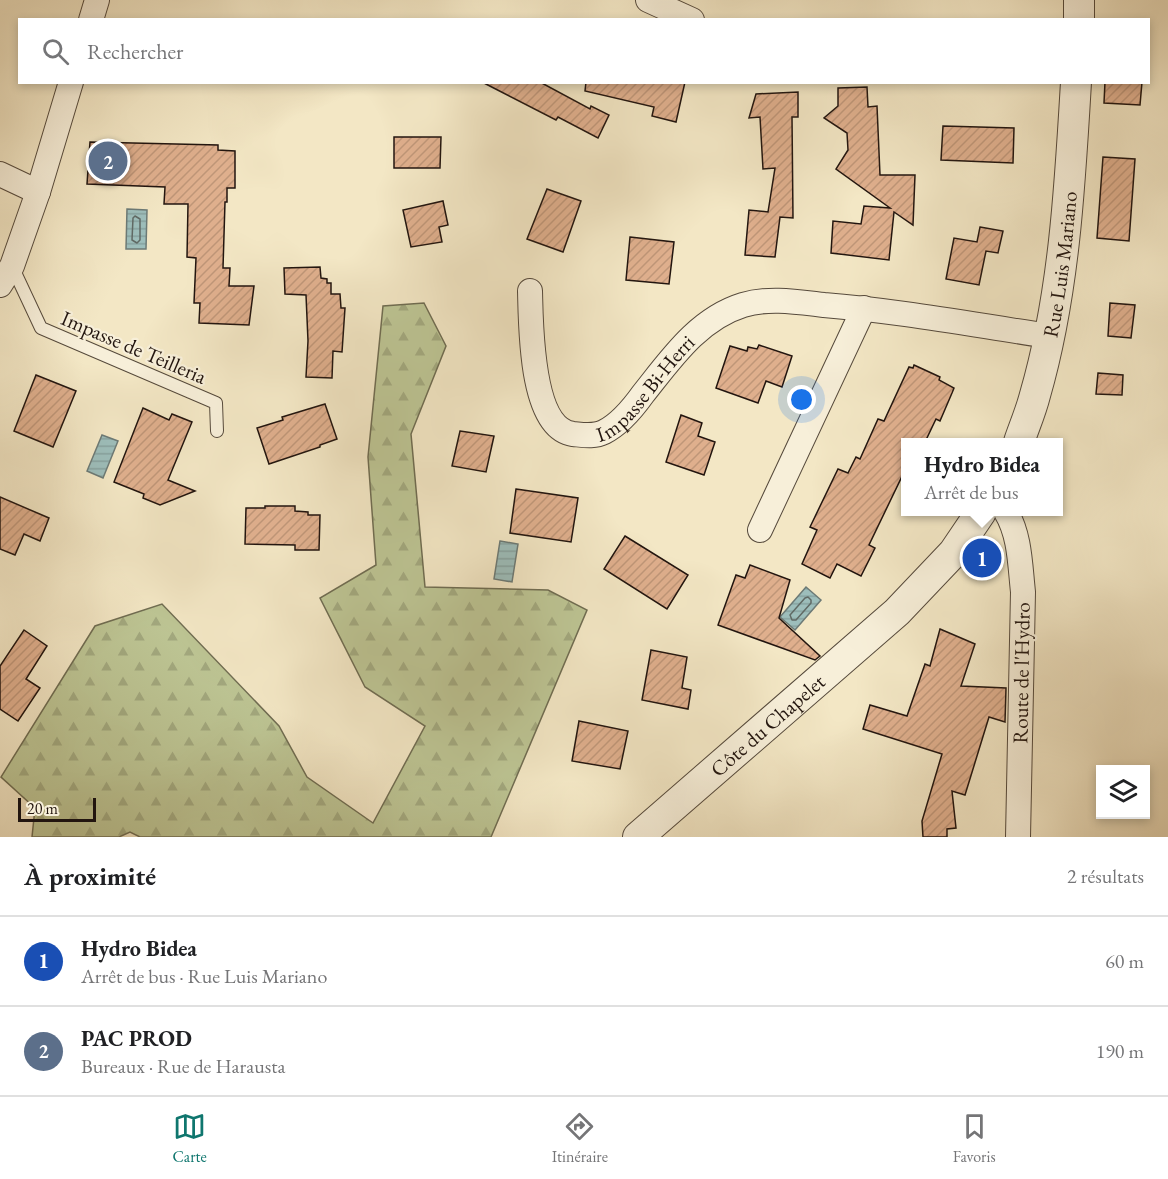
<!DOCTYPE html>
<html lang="fr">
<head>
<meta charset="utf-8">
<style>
	:root { --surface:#fff; --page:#f6f6f6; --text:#202124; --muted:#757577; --line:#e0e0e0; --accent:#0f766e }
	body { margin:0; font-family:"EB Garamond",serif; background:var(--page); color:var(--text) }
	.controls { position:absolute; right:18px; bottom:18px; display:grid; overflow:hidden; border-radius:0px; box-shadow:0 3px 9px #0003 }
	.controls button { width:54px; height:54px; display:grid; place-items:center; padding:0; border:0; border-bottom:2px solid var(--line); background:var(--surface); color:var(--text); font:30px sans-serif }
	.scale { position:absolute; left:18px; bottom:15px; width:78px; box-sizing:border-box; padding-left:6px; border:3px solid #22150f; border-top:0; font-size:16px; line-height:21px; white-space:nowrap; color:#22150f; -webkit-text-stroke:4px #f7efd9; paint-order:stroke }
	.you { position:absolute; left:802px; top:400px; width:21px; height:21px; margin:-15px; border:4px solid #fff; border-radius:50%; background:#1a73e8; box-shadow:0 0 0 9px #1a73e833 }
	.badge { display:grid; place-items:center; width:39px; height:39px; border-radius:50%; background:var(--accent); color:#fff; font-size:20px; font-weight:700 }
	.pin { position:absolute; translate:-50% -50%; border:3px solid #fff; box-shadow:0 2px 6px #0006 }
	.popup { position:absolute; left:901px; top:438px; width:162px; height:78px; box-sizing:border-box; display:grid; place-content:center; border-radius:0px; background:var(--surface); filter:drop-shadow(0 2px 4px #0005); font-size:20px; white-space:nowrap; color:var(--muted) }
	.popup b { font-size:22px; color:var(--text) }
	.popup::after { content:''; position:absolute; left:50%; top:100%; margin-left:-12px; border:12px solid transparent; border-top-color:var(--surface) }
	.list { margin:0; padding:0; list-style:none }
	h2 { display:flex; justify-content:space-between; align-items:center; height:78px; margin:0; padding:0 24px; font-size:26px }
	h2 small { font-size:20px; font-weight:400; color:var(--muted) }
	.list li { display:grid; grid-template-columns:39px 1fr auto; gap:18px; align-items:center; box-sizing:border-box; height:90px; padding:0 24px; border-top:2px solid var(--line) }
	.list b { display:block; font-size:22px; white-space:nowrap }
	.list p { margin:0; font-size:20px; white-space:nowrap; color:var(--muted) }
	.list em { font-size:20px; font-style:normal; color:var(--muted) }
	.icon { flex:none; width:33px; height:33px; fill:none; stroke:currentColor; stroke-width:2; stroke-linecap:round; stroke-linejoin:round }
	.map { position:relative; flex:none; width:1168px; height:837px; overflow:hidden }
	.search { position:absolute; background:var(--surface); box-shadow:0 3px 9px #0003; left:18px; right:18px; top:18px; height:66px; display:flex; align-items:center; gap:15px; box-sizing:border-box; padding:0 21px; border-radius:0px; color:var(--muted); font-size:22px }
	.sheet { height:258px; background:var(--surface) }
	nav { display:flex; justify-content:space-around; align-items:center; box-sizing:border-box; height:84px; border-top:2px solid var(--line); background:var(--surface); font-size:16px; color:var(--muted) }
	nav a { display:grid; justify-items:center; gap:3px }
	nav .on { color:var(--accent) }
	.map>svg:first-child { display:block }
	.forest { fill:url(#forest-firs); stroke:#706d52; stroke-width:1.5 }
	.water { fill:url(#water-rules); stroke:#6c7a76; stroke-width:1.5 }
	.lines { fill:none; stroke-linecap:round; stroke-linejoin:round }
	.shore { stroke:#606a65; stroke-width:1.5 }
	.building { fill:url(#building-hatch); stroke:#22150f; stroke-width:1.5 }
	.service-casing { stroke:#564a3c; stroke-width:14 }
	.minor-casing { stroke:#564a3c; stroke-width:26 }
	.tertiary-casing { stroke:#564a3c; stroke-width:32 }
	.service { stroke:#f7efd9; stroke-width:12 }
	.minor { stroke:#f7efd9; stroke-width:24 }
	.tertiary { stroke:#f7efd9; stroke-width:30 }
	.labels { text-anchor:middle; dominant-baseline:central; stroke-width:4.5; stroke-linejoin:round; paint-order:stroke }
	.street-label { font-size:21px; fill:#22150f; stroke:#f7efd9 }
</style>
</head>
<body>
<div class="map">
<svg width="1168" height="837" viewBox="0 0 1168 837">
	<defs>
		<pattern id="forest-firs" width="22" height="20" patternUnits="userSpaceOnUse" patternTransform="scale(1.5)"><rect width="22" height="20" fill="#bdc594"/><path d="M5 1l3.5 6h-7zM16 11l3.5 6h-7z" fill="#a2a87e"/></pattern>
		<pattern id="water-rules" width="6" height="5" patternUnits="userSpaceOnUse" patternTransform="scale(1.5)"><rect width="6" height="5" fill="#9dbebb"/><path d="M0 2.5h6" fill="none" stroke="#87a2a0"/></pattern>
		<pattern id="building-hatch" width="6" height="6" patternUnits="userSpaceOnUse" patternTransform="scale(1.5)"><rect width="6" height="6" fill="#dfaf8d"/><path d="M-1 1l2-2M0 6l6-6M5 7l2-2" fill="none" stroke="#bf9678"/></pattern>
	</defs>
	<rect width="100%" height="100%" fill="#f3e7c5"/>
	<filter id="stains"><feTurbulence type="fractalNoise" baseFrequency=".00333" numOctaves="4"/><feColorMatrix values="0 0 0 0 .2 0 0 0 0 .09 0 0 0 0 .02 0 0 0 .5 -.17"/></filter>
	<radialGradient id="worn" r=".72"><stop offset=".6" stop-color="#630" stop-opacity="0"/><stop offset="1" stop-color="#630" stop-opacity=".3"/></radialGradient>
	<!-- forest -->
	<path class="forest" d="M424 303 446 346 411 434 425 587 548 590 587 610 491 837H140L130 832 119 837H32L35 808 1 777 95 626 162 604 279 726 307 777 373 823 425 726 365 687 320 598 376 565 368 457 383 306Z"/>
	<!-- water -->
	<g class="water">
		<path d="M127 209 147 210 146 249H126Z"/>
		<path d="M102 435 118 441 103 478 87 471Z"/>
		<path d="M500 541 518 544 512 582 494 579Z"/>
		<path d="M806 587 821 600 795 630 780 617Z"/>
	</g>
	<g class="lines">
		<!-- shore -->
		<g class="shore">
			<path d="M135 216 140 219V240L137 243 132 240 133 218Z"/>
			<path d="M808 597 811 600V603L796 620H792L790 615 805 598Z"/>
		</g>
	</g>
	<!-- building -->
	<g class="building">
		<path d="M482 82H540L590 109 591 106 609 115 598 138 558 117 556 120Z"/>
		<path d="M586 82H685L676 122 652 116 654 107 585 91Z"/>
		<path d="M1105 82H1142L1140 105 1104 103Z"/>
		<path d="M867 87 868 107 877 106 880 175H915L913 225 894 212 889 260 831 253 833 221 861 224 864 206 890 208 836 169 848 150 847 133 824 118 838 106V88Z"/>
		<path d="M798 92V117H792L793 218 780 217 775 257 745 255 749 210 768 212 775 168 763 169 760 117 749 118 756 94Z"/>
		<path d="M943 126 1014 128 1013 163 941 160Z"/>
		<path d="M394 137H441L440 168H394Z"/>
		<path d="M90 142 218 145V150L235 151V188H227V202H225L223 268H230L229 286H254L249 325 199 323 200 303H194L196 258 187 257 188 204H164L165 187 87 184Z"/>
		<path d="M1103 157 1135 159 1129 241 1097 238Z"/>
		<path d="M547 189 581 201 563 252 527 239Z"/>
		<path d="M443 201 448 225 439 227 442 242 411 247 403 210Z"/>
		<path d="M980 227 1003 231 998 253 986 251 979 285 946 279 954 238 977 242Z"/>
		<path d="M630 237 674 242 669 284 626 280Z"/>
		<path d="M320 267 321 278 327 279V283H331V294H340L341 308H345L342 352 333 351 332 378 306 377 308 341 306 295 285 294 284 268Z"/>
		<path d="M1110 303 1135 305 1131 338 1108 336Z"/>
		<path d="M759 345 792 356 782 387 766 381 758 403 716 388 730 346 747 351 748 347 757 349Z"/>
		<path d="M914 365 940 377 939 380 954 388 952 393 940 421 936 419 925 442H906V468L869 545 875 548 861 576 837 564 830 578 802 564 817 530 810 527 838 469 848 473 856 457 860 459 878 419 884 421 909 367 913 368Z"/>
		<path d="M1098 373 1123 375 1122 395 1096 394Z"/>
		<path d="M36 375 76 391 53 447 14 431Z"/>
		<path d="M325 404 337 439 320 445V447L269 464 257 428 283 420 282 417Z"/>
		<path d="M143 408 169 420 172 414 192 422 168 480 195 491 160 505 143 498 144 494 114 482Z"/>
		<path d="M681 415 702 423 698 436 715 442 704 475 666 462Z"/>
		<path d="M460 431 494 436 486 472 452 466Z"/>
		<path d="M516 489 578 498 571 542 510 533Z"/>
		<path d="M0 497 49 518 40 541 24 534 15 555 0 549Z"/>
		<path d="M265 506H295V511L308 512V515H320L319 550H295V545L245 544 246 508H265Z"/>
		<path d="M625 536 688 575 667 609 604 569Z"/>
		<path d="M750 565 790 580 779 618 820 656 815 660 718 625 736 575 745 578Z"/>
		<path d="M940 629 975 644 961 686 1006 688 1005 722 989 717 965 795 952 791 956 828 947 829V837H923L922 821 942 754 863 729 870 705 907 716 925 664 930 666Z"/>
		<path d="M24 630 47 646 26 679 40 688 18 721 0 709V666Z"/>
		<path d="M651 650 687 657 682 688 691 690 688 709 642 700Z"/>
		<path d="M579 721 628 731 620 769 572 761Z"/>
	</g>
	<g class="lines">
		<defs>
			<path id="service" d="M12 266 41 328 216 403 217 431"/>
			<g id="minor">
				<path d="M648 0 692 20"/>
				<path d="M91 20 97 0"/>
				<path d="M0 174 38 192"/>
				<path d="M0 285 12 266 38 192 71 82"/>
				<path id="s1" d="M530 291C531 324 530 428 573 434 584 435 594 437 604 432 620 424 633 408 643 394 671 359 698 319 743 305 769 297 798 302 824 305 900 311 974 325 1049 336"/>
				<path d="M1006 512C1020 535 1020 565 1023 592L1018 837"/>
				<path d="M760 530 864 308"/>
			</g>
			<g id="tertiary">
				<path d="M1079 20V0"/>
				<path id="s2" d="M1019 442C1024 427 1031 411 1035 395 1064 295 1070 186 1076 82"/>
				<path id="s3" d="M638 837 897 612 954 552 981 512"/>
			</g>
		</defs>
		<!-- service casing -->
		<use href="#service" class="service-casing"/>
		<!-- minor casing -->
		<use href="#minor" class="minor-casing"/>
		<!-- tertiary casing -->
		<use href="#tertiary" class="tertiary-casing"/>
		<!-- service -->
		<use href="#service" class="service"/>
		<!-- minor -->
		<use href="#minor" class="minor"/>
		<!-- tertiary -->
		<use href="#tertiary" class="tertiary"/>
	</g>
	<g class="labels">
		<!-- street labels -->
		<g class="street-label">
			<text stroke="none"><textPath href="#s2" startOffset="183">Rue Luis Mariano</textPath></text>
			<text transform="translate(134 347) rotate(23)">Impasse de Teilleria</text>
			<text stroke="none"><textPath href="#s1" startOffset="250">Impasse Bi-Herri</textPath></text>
			<text transform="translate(1021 673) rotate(-89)">Route de l'Hydro</text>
			<text stroke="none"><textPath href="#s3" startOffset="171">Côte du Chapelet</textPath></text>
		</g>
	</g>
	<rect width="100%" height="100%" filter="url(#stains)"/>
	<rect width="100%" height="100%" fill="url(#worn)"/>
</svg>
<div class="controls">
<button><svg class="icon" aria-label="layers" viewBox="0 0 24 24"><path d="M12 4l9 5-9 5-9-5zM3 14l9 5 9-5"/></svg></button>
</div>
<div class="scale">20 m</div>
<div class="you"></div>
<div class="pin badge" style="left:982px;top:558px;background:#1a4fb4">1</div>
<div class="popup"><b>Hydro Bidea</b>Arrêt de bus</div>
<div class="pin badge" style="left:108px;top:161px;background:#5c6f8a">2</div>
<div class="search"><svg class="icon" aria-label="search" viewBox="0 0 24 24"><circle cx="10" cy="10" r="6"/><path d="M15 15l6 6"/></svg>Rechercher</div>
</div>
<section class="sheet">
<h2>À proximité<small>2 résultats</small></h2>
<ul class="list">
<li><span class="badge" style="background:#1a4fb4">1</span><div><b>Hydro Bidea</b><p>Arrêt de bus · Rue Luis Mariano</p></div><em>60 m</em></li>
<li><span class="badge" style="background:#5c6f8a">2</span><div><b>PAC PROD</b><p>Bureaux · Rue de Harausta</p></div><em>190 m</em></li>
</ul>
</section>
<nav>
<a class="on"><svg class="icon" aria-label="map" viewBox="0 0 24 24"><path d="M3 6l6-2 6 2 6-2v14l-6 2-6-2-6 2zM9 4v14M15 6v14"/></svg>Carte</a>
<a><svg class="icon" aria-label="directions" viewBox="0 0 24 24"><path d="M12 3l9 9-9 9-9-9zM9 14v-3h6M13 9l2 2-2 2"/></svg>Itinéraire</a>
<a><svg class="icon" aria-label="saved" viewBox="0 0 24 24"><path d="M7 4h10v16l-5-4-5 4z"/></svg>Favoris</a>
</nav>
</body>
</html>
